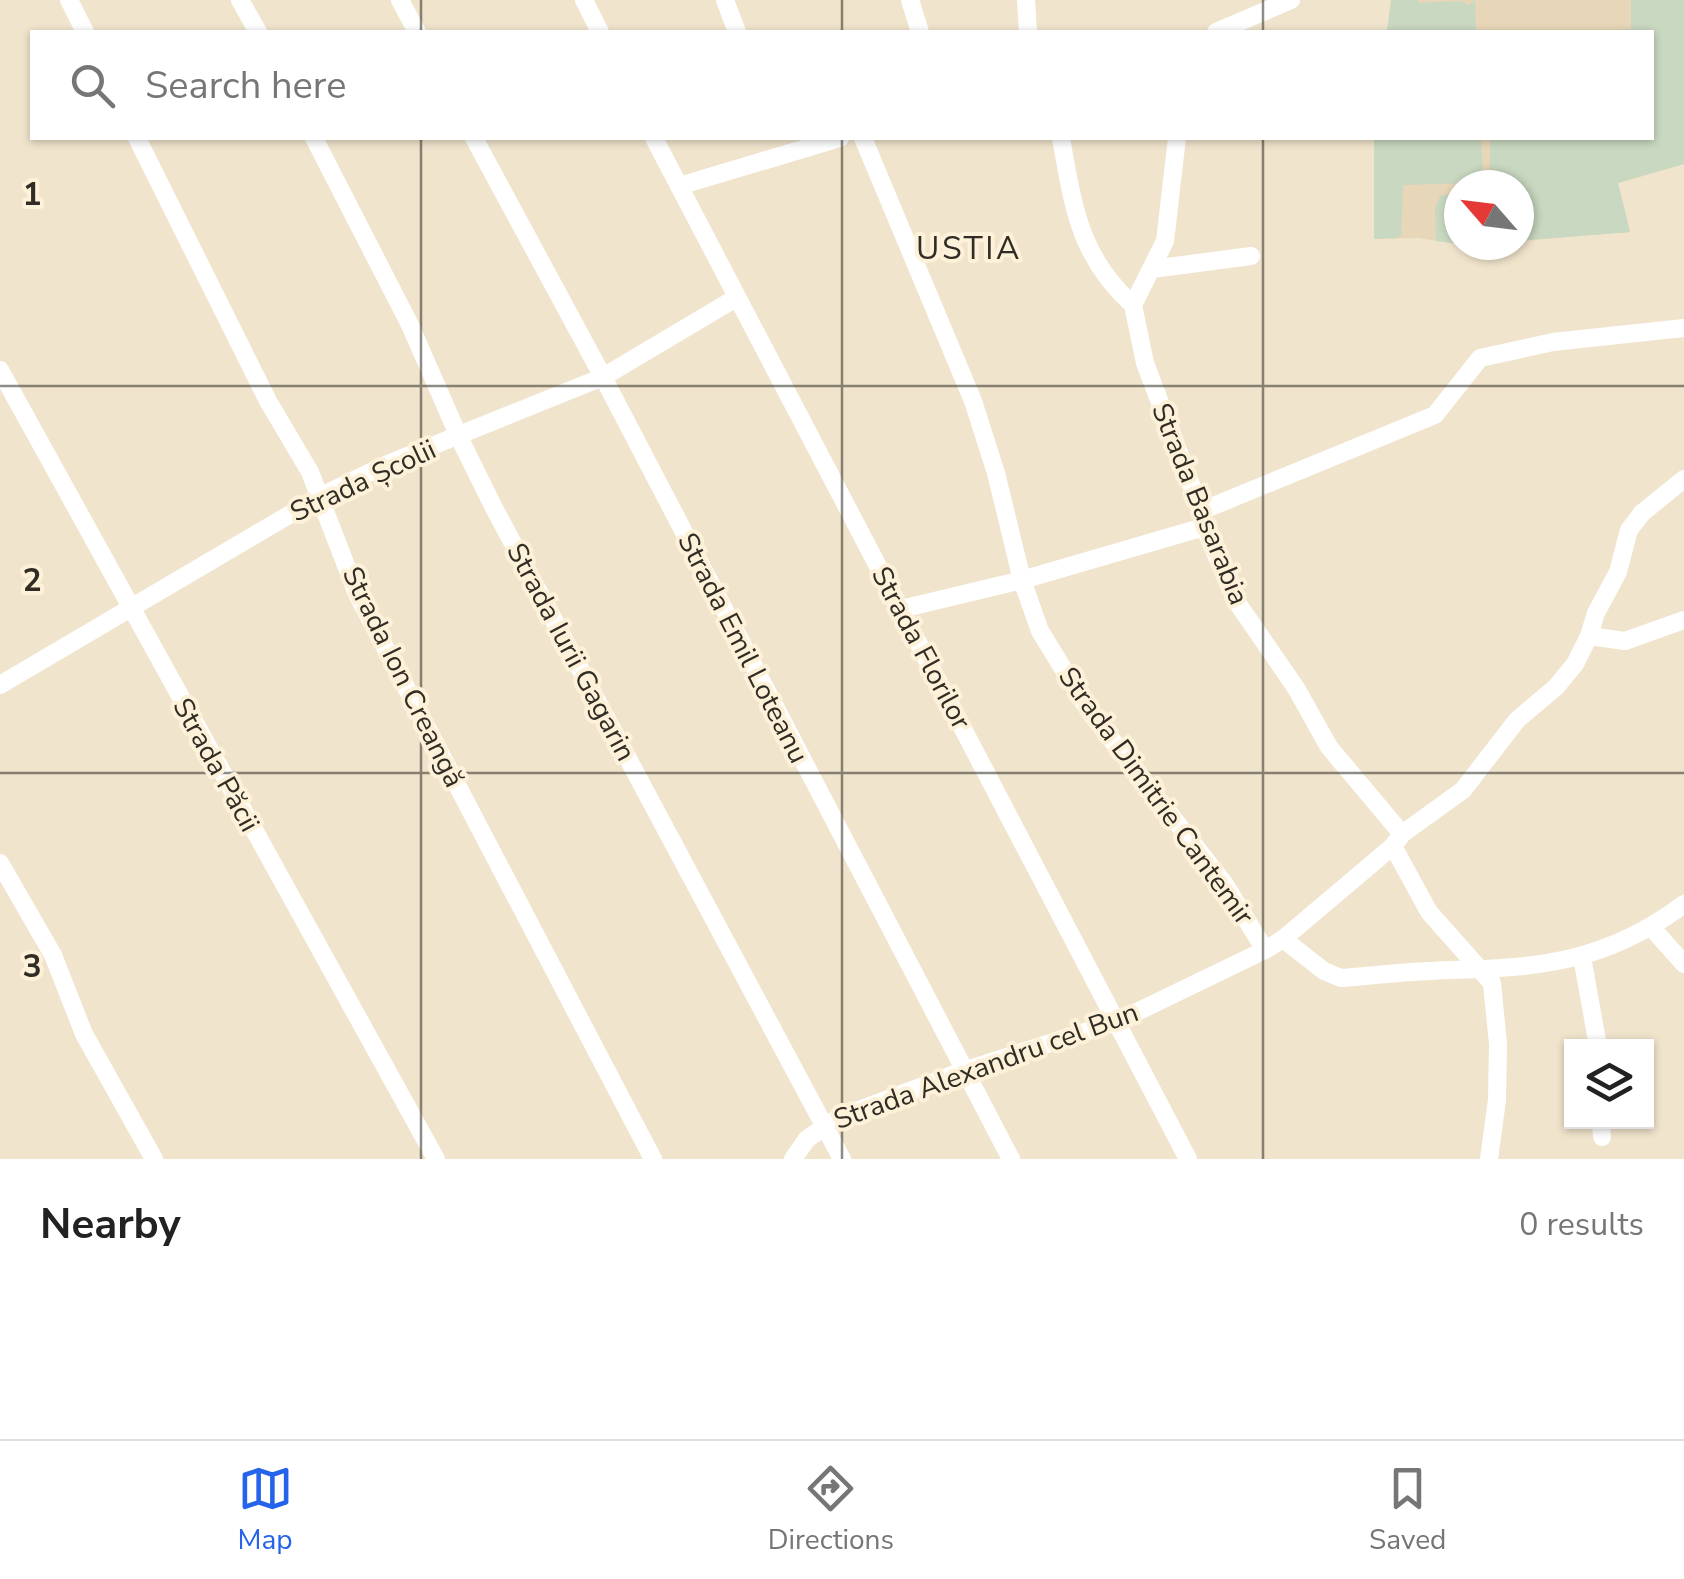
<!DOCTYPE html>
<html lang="en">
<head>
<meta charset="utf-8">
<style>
	:root { --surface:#fff; --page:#f2f2f2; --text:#222; --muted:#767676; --line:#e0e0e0; --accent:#2563eb }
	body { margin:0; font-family:"Nunito Sans",sans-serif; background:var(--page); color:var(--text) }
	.controls { position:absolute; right:30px; bottom:30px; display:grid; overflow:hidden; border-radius:0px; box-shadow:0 2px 8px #0004 }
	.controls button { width:90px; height:90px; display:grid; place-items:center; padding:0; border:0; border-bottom:2px solid var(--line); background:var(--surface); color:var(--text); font:50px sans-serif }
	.compass { position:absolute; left:1444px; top:170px; width:90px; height:90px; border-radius:50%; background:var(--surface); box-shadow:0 2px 8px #0004; rotate:298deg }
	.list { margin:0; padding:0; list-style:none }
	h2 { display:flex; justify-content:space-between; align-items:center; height:130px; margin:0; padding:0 40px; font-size:42px }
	h2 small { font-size:32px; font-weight:400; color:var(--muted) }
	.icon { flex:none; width:55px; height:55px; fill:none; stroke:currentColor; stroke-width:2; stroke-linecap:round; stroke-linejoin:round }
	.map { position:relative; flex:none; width:1684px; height:1159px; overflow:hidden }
	.search { position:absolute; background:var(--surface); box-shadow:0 2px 8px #0004; left:30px; right:30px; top:30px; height:110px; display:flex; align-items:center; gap:25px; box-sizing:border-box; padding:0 35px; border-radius:0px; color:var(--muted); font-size:38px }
	.sheet { height:280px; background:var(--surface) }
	nav { display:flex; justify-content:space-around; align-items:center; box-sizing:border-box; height:140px; border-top:2px solid var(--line); background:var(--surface); font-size:28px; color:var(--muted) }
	nav a { display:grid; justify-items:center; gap:5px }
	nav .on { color:var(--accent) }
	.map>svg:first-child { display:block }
	.built { fill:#e7d7b8 }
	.green { fill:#c9d8c0 }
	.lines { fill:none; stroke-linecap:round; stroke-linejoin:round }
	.minor { stroke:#fff; stroke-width:18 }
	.grid { fill:none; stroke:#322d24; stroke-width:2.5; stroke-opacity:0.55 }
	.labels { text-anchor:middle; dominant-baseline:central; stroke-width:8; stroke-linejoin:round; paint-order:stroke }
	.street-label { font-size:28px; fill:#322d24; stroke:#fdf1d9 }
	.quarter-label { font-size:32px; letter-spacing:2.5px; fill:#322d24; stroke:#fdf1d9 }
	.grid-label { font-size:32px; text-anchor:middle; font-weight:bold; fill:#322d24; stroke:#fdf1d9; stroke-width:8; stroke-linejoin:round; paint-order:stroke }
</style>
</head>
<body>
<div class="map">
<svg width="1684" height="1159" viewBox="0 0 1684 1159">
	<rect width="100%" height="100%" fill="#f0e4cc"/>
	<!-- built -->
	<path class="built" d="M1391 0H1684V164L1618 183 1630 232 1519 241V185H1459V244L1418 238 1374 239V138H1652V32H1387Z"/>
	<!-- green -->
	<g class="green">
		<path d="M1391 0H1418L1419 3 1461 1 1468 5 1475 0 1476 32H1387Z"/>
		<path d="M1631 0H1684V164L1618 183 1630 232 1519 241V185L1490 182V138H1652V32H1569L1631 29Z"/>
		<path d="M1374 138H1481L1483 172 1475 183 1403 185 1401 235 1397 238 1374 239Z"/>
		<path d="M1459 192V244L1436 241 1435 209 1440 196Z"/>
	</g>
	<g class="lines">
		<!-- minor -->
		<g class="minor">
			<path d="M69 0 85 32"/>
			<path d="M240 0 258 32"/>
			<path d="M400 0 417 32"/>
			<path d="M584 0 600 32"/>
			<path d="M725 0 737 32"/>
			<path d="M910 0 920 32"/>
			<path d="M1026 0 1028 32"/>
			<path d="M1216 32 1291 0"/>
			<path d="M137 138 268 401 310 472 357 594 653 1159"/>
			<path d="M314 138 410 325 459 437 494 508 842 1159"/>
			<path d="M474 138 603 377 1011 1159"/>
			<path d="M654 138 1188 1159"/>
			<path d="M863 138 973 401 996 473 1022 580 1040 631 1089 711 1224 883 1265 950"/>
			<path d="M1061 138C1073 205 1079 257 1133 305"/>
			<path d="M1177 138 1165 241 1133 305 1145 363 1201 511 1204 527 1236 601 1296 688 1329 747 1402 834"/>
			<path d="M679 186 840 138"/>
			<path d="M1152 269 1251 256"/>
			<path d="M0 370 436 1159"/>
			<path d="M1201 511 1435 415 1480 358 1553 342 1684 328"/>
			<path d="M901 609 1022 580 1204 527"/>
			<path d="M1589 636 1625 641 1684 620"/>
			<path d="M0 685 321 496 385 465 603 377 736 298"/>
			<path d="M1393 846 1429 912 1492 983 1498 1044 1497 1100 1489 1159"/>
			<path d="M0 863 53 955 84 1034 154 1159"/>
			<path d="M1652 928 1684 964"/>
			<path d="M1283 939 1324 971 1341 978C1377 975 1413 971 1450 970 1542 968 1608 961 1684 904"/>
			<path d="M1582 957 1598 1046"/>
			<path d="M1601 1122 1602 1137"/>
			<path d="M793 1159 807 1139 838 1118 963 1071 1116 1022 1265 950 1283 939 1393 846 1402 834 1463 790 1517 720 1556 687 1575 664 1589 636 1596 613 1618 572 1629 530 1642 513 1684 479"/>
		</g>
	</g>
	<!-- grid -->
	<path class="grid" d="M421 0V32M842 0V32M1263 0V32M421 138V1159M842 138V1159M1263 138V1159M0 386H1684M0 773H1684"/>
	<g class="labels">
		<!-- street labels -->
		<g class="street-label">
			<text transform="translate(363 481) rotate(-25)">Strada Școlii</text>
			<text transform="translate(1200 504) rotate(68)">Strada Basarabia</text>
			<text transform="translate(743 648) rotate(63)">Strada Emil Loteanu</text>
			<text transform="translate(921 648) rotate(62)">Strada Florilor</text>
			<text transform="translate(571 652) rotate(62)">Strada Iurii Gagarin</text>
			<text transform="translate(403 677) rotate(64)">Strada Ion Creangă</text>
			<text transform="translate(216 765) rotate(61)">Strada Păcii</text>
			<text transform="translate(1156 796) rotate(54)">Strada Dimitrie Cantemir</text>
			<text transform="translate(986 1066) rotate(-20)">Strada Alexandru cel Bun</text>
		</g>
		<!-- quarter labels -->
		<g class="quarter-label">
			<text x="969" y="248">USTIA</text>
		</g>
	</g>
	<g class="grid-label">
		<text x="32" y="205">1</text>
		<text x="32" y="591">2</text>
		<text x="32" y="977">3</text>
	</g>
</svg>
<div class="controls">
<button><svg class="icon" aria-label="layers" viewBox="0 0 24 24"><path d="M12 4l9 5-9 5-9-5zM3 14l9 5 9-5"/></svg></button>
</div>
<svg class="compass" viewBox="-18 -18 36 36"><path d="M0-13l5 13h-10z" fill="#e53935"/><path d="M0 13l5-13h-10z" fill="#767676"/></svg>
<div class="search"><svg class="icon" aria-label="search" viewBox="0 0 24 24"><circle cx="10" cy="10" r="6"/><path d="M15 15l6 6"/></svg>Search here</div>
</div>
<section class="sheet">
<h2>Nearby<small>0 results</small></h2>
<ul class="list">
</ul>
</section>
<nav>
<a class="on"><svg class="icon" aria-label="map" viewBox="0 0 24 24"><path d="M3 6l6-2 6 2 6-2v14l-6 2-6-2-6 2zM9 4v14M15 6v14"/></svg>Map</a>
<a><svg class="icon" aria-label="directions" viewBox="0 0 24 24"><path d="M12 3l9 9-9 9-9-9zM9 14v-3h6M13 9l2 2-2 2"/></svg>Directions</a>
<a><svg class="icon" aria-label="saved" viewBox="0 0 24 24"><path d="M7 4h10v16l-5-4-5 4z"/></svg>Saved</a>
</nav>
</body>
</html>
